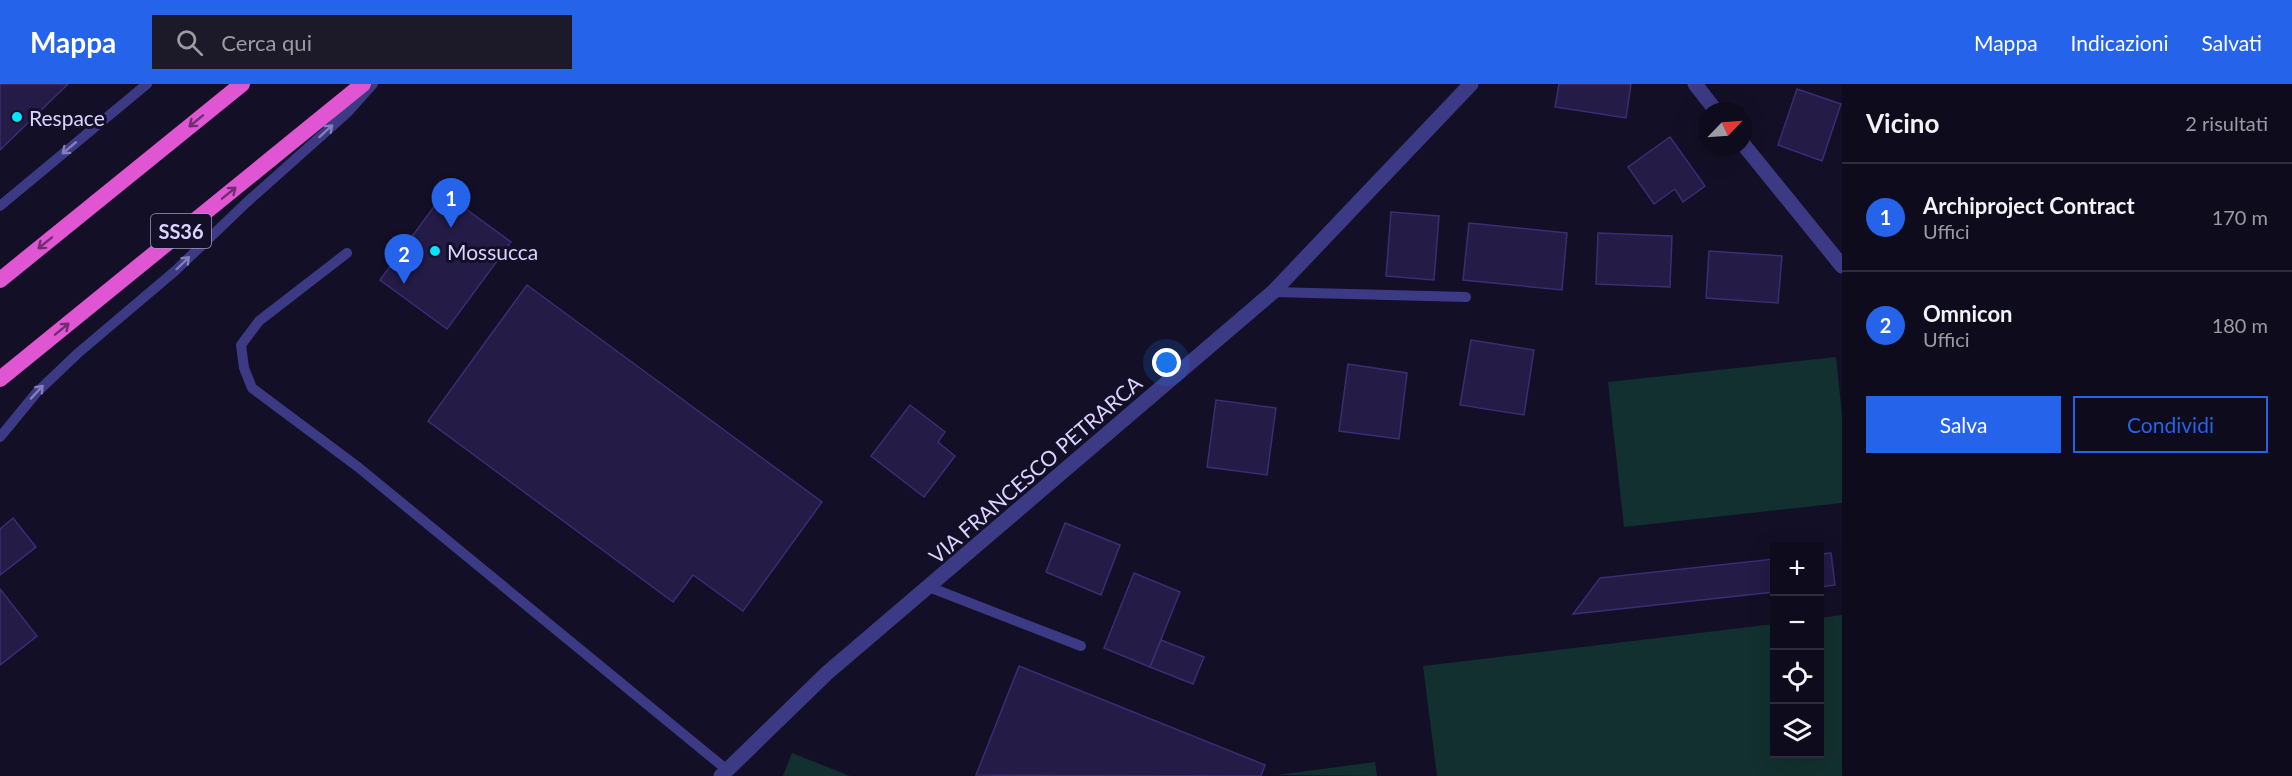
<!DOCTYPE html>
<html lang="it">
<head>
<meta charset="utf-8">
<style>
	:root { --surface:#0e0b1c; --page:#1c1929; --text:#f1f3f6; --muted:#9b9ba3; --line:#2e2b3b; --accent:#2563eb }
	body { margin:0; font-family:Lato,sans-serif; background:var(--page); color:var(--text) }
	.controls { position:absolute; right:18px; bottom:18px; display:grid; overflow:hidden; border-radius:0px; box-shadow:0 6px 24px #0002 }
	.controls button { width:54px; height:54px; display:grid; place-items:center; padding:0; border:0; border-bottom:2px solid var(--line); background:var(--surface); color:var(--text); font:30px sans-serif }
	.compass { position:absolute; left:1698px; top:18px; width:54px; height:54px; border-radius:50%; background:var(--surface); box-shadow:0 6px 24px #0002; rotate:65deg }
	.you { position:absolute; left:1167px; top:279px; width:21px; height:21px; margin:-15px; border:4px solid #fff; border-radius:50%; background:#1a73e8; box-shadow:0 0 0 9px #1a73e833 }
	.badge { display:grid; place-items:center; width:39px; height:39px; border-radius:50%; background:var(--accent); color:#fff; font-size:20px; font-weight:700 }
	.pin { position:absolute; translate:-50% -50px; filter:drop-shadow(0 2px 3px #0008) }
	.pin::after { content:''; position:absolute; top:32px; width:21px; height:18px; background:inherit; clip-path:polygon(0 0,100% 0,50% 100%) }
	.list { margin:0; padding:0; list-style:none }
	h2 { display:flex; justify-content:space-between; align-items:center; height:78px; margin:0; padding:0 24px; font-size:26px }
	h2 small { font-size:20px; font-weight:400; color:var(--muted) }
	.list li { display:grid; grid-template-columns:39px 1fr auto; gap:18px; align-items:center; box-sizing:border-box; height:108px; padding:0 24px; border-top:2px solid var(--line) }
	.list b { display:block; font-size:22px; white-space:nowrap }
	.list p { margin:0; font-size:20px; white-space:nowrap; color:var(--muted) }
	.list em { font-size:20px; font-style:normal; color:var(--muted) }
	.actions { display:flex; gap:12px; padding:18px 24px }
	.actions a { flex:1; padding:14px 0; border:2px solid var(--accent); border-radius:0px; text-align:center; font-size:21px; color:var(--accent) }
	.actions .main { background:var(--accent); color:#fff }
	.icon { flex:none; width:33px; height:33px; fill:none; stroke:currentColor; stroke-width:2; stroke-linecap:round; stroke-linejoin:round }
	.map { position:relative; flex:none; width:1842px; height:692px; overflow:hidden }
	header { display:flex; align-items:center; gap:36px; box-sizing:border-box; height:84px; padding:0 30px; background:var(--accent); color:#fff }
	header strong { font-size:28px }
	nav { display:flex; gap:33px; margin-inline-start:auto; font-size:21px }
	.search { width:420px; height:54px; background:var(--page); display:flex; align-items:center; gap:15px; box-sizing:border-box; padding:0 21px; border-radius:0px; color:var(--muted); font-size:22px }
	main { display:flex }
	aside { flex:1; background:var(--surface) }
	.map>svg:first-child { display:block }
	.green { fill:#12302f }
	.building { fill:#241b47; stroke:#3b2d73; stroke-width:1.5 }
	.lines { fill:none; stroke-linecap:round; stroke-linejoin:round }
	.service { stroke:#3d3a85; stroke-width:10 }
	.minor { stroke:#3d3a85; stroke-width:15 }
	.trunk { stroke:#e055d1; stroke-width:16 }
	.oneway { stroke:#6f2e73 }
	.oneway2 { stroke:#837fbc }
	.poi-dot { fill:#00e5ff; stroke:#130f26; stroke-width:2 }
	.labels { text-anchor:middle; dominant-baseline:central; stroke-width:6; stroke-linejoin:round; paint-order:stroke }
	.shield { fill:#130f26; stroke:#9e99be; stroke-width:1.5 }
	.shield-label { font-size:20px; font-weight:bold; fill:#d9d4ff }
	.poi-label { font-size:21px; fill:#d9d4ff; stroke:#130f26; text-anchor:start }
	.street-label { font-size:21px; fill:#d9d4ff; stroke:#130f26 }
</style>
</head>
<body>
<header>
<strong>Mappa</strong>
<div class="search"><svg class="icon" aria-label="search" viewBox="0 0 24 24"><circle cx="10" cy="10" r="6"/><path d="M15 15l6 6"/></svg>Cerca qui</div>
<nav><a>Mappa</a><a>Indicazioni</a><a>Salvati</a></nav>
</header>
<main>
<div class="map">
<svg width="1842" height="692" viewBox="0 0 1842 692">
	<rect width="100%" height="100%" fill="#130f26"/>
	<!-- green -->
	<g class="green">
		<path d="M1836 273 1842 331V419L1624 443 1608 298Z"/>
		<path d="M1842 531V692H1437L1423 582 1774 540V670H1820V534Z"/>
		<path d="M792 669 850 692H783Z"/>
		<path d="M1375 678 1377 692 1276 691Z"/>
	</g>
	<!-- building -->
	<g class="building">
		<path d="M0 0H68L0 66Z"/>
		<path d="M1559 0H1631L1626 34 1555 23Z"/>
		<path d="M1797 5 1841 20 1822 77 1778 61Z"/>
		<path d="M1670 53 1705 102 1683 118 1675 105 1654 120 1628 83Z"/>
		<path d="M444 109 511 158 447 245 380 196Z"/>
		<path d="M1391 128 1439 132 1434 196 1386 192Z"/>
		<path d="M1469 139 1567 149 1562 206 1463 196Z"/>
		<path d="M1598 149 1672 152 1670 203 1596 200Z"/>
		<path d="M1709 167 1782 172 1778 219 1706 214Z"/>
		<path d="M527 201 822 418 743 527 693 491 673 518 428 337Z"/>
		<path d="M1471 256 1534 266 1524 331 1460 321Z"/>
		<path d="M1348 280 1407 289 1399 355 1339 347Z"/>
		<path d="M1216 316 1276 324 1267 391 1207 383Z"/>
		<path d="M910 321 945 348 938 358 955 372 924 413 871 372Z"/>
		<path d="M13 434 36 463 0 491V445Z"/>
		<path d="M1065 439 1120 461 1101 511 1046 488Z"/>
		<path d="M1831 469 1835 501 1820 503V470Z"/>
		<path d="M1774 475V508L1573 530 1600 494Z"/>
		<path d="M1134 489 1180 508 1150 583 1104 564Z"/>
		<path d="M0 505 37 552 0 581Z"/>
		<path d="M1161 556 1204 573 1193 600 1150 583Z"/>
		<path d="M1019 582 1265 681 1261 692 976 691Z"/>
	</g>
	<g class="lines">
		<!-- service -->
		<g class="service">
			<path d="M0 122 147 0"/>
			<path d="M347 169 259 237 241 261 244 284 252 304 358 383 727 686"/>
			<path d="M1273 208 1466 213"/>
			<path d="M0 353 37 308 77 270 175 187 246 119 348 28 373 0"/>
			<path d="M929 503 1081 562"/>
		</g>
		<!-- minor -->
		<g class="minor">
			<path d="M1695 0 1716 27"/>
			<path d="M1743 60 1842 182"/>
			<path d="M721 692 827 589 1273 208 1471 0"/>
		</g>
		<!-- trunk -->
		<g class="trunk">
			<path d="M0 196 242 0"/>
			<path d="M0 295 363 0"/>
		</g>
	</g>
	<!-- one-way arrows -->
	<defs><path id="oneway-shaft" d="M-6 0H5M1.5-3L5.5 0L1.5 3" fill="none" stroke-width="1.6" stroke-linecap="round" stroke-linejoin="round" transform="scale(1.5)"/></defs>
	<g class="oneway">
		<use href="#oneway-shaft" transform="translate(196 37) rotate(141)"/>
		<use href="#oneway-shaft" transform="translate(229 109) rotate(-39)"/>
		<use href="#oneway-shaft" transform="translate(45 159) rotate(141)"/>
		<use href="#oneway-shaft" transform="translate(62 245) rotate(-39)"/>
	</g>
	<g class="oneway2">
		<use href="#oneway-shaft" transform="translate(326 47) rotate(-42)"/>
		<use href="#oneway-shaft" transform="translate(69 64) rotate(140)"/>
		<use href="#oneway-shaft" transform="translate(183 179) rotate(-44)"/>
		<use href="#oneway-shaft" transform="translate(37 308) rotate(-47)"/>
	</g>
	<!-- markers -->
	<g class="poi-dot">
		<circle cx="17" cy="33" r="6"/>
		<circle cx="435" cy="167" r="6"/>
	</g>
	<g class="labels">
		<!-- shield labels -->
		<rect class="shield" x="151" y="130" width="60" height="34" rx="4.5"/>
		<g class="shield-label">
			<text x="181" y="147">SS36</text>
		</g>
		<!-- poi labels -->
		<g class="poi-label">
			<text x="29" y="33">Respace</text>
			<text x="447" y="167">Mossucca</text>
		</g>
		<!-- street labels -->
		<g class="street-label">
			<text transform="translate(1035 385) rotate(-41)">VIA FRANCESCO PETRARCA</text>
		</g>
	</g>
</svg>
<div class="controls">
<button>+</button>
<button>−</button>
<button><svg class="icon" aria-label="locate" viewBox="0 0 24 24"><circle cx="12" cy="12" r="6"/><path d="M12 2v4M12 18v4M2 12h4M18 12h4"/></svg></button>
<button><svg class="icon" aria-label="layers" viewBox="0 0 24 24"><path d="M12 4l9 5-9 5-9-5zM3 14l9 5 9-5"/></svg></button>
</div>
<svg class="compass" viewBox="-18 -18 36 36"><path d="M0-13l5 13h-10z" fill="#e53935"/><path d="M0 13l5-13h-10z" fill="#9b9ba3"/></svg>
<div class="you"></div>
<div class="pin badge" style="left:451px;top:144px">1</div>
<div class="pin badge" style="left:404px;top:200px">2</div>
</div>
<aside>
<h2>Vicino<small>2 risultati</small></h2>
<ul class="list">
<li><span class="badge">1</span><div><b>Archiproject Contract</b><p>Uffici</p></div><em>170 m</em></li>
<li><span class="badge">2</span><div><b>Omnicon</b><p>Uffici</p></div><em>180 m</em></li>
</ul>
<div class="actions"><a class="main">Salva</a><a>Condividi</a></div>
</aside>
</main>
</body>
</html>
